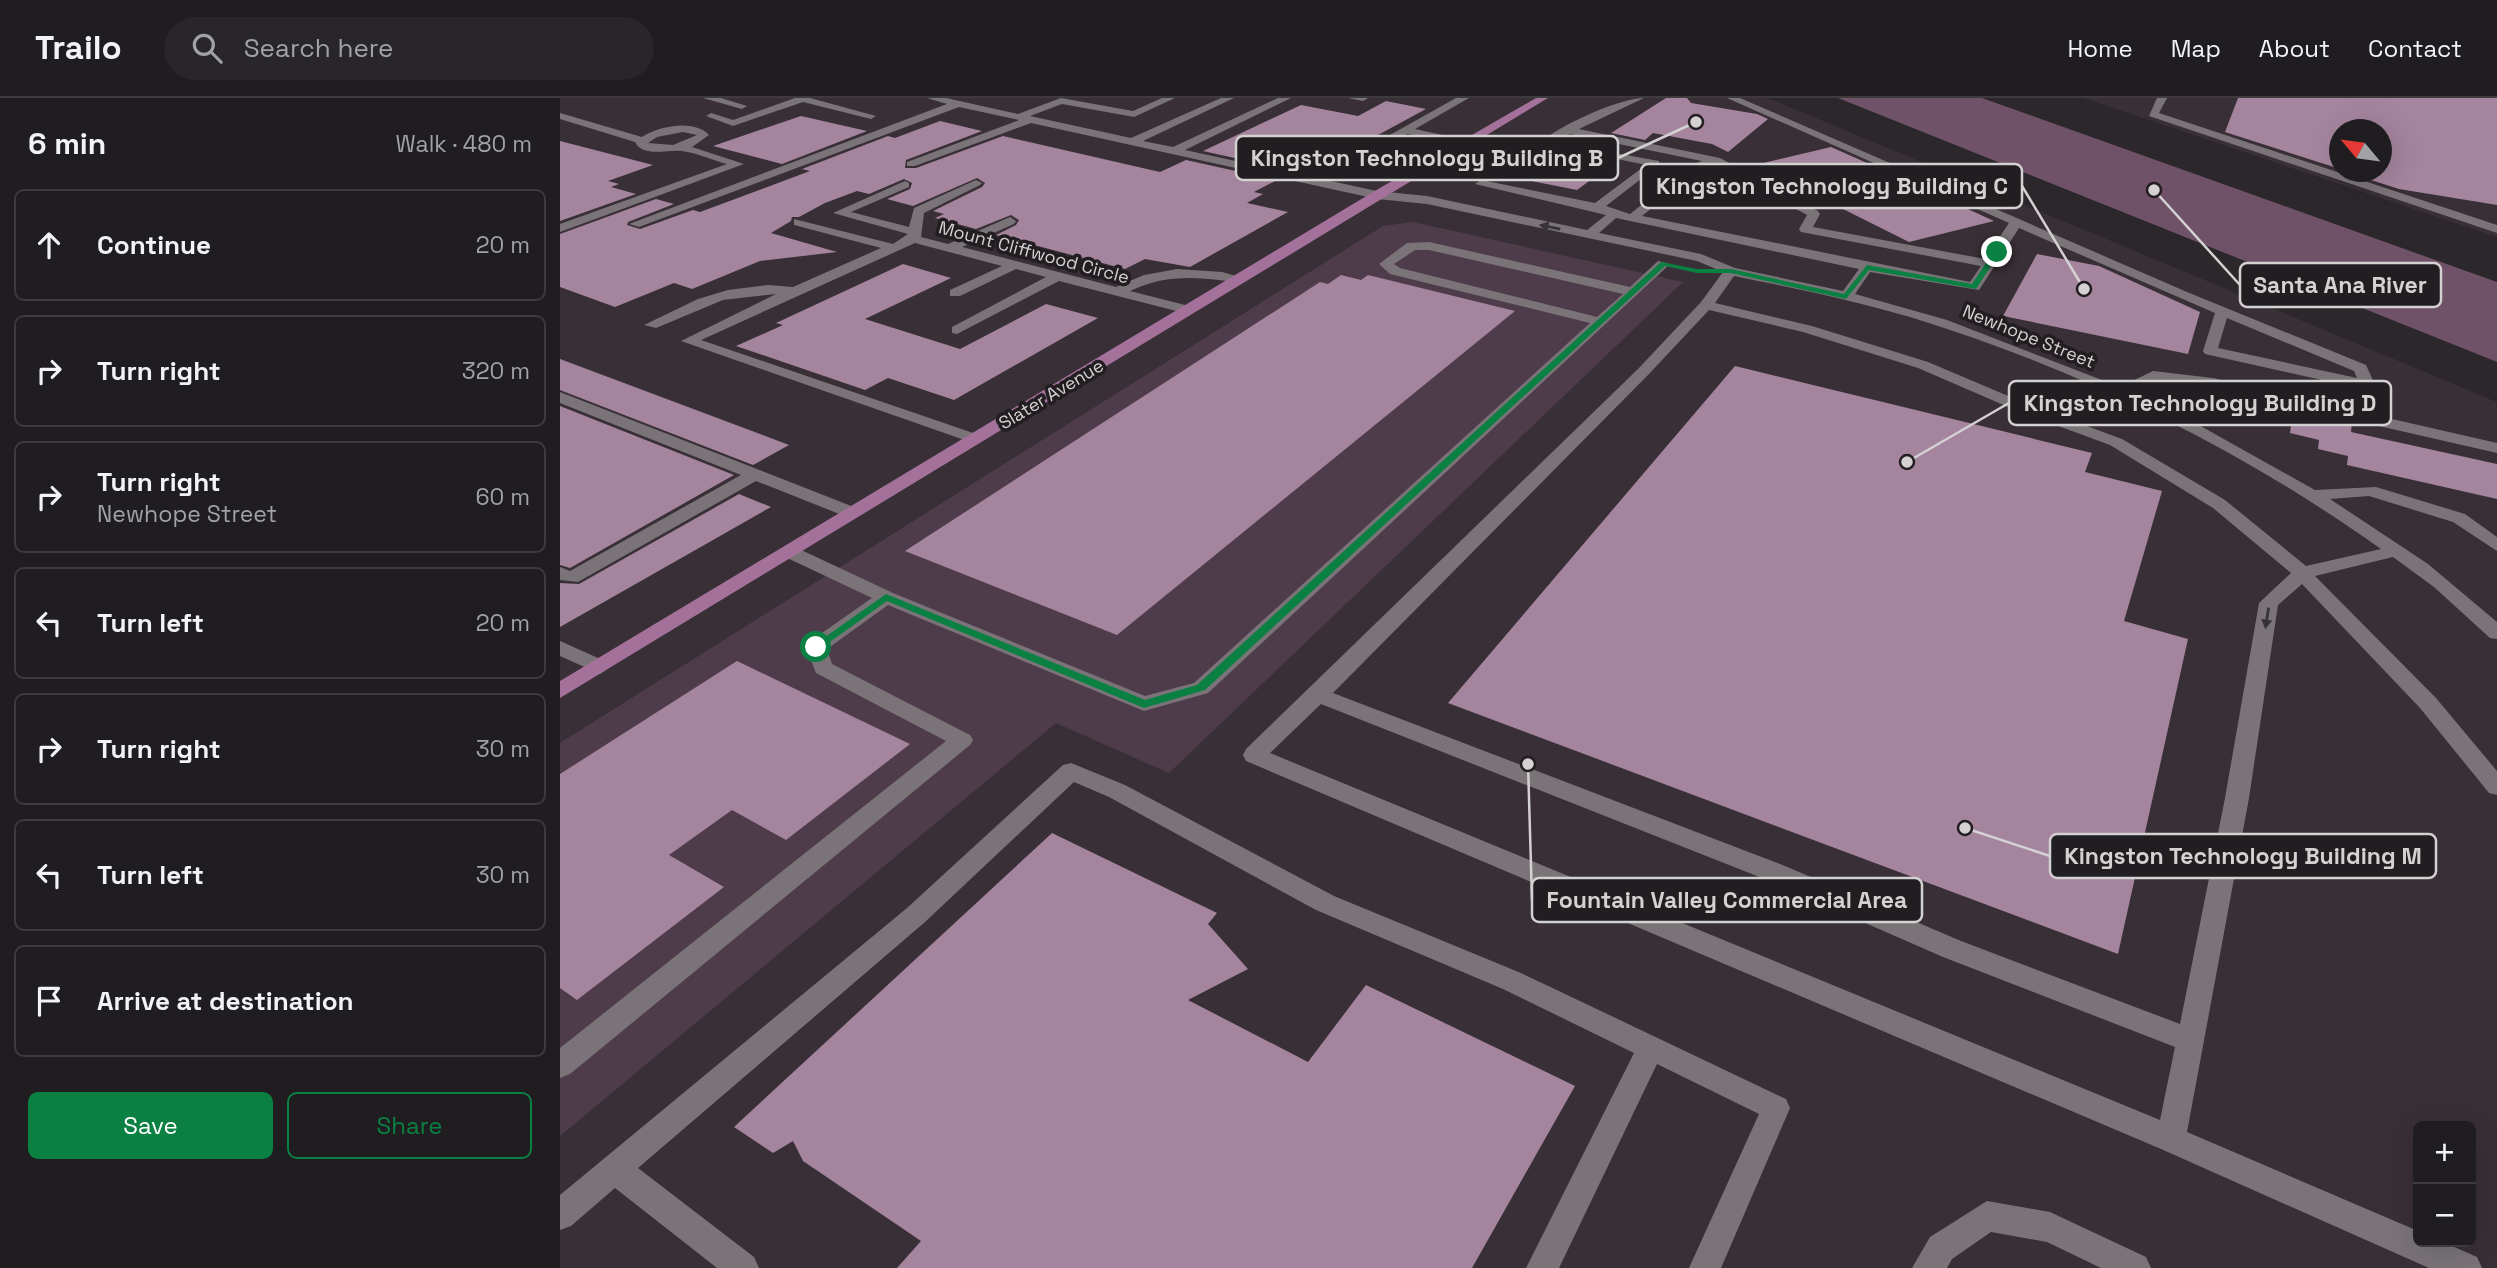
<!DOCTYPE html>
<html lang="en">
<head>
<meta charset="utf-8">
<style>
	:root { --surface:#201d20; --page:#282629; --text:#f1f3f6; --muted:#a2a2a5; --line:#3d3b3e; --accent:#0b8043 }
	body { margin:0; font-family:"Space Grotesk",sans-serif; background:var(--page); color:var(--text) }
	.controls { position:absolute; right:21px; bottom:21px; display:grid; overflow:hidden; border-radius:10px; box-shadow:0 7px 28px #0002 }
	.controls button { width:63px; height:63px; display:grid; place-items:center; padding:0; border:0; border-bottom:2px solid var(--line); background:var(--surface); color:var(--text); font:35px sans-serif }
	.compass { position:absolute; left:1769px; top:21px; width:63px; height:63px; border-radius:50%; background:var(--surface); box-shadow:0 7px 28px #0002; rotate:299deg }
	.stop { position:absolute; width:21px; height:21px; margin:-16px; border:5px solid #0b8043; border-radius:50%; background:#fff }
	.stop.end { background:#0b8043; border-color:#fff; box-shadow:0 2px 7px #0008 }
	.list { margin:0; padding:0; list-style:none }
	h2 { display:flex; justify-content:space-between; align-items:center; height:91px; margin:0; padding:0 28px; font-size:30px }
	h2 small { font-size:23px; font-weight:400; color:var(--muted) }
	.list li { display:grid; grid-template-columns:46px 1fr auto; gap:21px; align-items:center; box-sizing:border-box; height:112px; margin:0 14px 14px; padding:0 14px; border:2px solid var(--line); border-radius:10px }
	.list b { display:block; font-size:26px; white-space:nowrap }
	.list p { margin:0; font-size:23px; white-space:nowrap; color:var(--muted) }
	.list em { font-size:23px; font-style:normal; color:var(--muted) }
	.actions { display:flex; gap:14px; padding:21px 28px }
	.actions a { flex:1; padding:16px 0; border:2px solid var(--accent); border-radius:10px; text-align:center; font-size:24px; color:var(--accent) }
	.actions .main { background:var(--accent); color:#fff }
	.icon { flex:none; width:38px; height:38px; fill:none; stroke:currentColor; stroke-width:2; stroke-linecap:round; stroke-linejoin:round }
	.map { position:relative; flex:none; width:1937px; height:1170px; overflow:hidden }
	header { display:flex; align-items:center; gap:42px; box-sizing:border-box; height:98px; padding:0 35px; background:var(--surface); border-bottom:2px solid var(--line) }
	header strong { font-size:33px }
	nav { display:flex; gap:38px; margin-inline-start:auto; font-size:24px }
	.search { width:490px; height:63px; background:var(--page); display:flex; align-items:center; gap:18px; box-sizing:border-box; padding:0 24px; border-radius:38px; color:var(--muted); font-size:26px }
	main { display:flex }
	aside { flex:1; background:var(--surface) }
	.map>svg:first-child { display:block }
	.built { fill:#392f36; fill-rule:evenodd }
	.green { fill:#4f3c4b }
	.water { fill:#6f5168 }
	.building { fill:#a5859e }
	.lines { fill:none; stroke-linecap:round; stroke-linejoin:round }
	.minor { fill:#7a7478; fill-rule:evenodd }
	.major { fill:#a3719a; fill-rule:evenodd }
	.oneway { fill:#373336 }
	.route { fill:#0b8043 }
	.labels { text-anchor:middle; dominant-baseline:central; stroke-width:7; stroke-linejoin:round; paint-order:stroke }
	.far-street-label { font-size:18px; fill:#d4d1d3; stroke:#211d20 }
	.leader { fill:none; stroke:#d4d1d3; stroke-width:2.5 }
	.callout-dot { fill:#d4d1d3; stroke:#211d20; stroke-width:2.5 }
	.callout { fill:#211d20; stroke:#d4d1d3; stroke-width:2.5 }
	.callout-label { font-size:23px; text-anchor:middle; font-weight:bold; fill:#d4d1d3 }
</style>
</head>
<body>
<header>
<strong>Trailo</strong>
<div class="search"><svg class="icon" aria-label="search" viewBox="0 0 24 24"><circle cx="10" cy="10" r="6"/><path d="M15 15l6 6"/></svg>Search here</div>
<nav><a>Home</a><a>Map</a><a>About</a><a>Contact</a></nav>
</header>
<main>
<aside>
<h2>6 min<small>Walk · 480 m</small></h2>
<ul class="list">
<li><svg class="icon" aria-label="ahead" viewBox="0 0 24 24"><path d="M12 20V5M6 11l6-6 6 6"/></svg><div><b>Continue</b></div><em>20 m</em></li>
<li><svg class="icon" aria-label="right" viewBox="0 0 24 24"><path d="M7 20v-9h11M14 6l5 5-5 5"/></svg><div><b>Turn right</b></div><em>320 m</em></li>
<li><svg class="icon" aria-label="right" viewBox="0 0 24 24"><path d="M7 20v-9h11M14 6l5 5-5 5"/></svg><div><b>Turn right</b><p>Newhope Street</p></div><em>60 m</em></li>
<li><svg class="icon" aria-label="left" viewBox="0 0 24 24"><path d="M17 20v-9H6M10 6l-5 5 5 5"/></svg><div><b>Turn left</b></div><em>20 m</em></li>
<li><svg class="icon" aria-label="right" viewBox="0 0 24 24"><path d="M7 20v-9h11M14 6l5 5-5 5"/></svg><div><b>Turn right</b></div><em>30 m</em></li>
<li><svg class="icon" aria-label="left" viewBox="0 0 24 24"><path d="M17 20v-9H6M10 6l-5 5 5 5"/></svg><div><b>Turn left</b></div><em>30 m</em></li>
<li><svg class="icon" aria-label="arrive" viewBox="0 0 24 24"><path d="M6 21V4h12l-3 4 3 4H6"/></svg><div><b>Arrive at destination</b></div></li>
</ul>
<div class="actions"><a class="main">Save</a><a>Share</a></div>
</aside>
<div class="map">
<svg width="1937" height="1170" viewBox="0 0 1937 1170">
	<rect width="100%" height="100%" fill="#2b272a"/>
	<!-- built -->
	<g class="built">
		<path d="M0 0H1208L1937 304V1170H0ZM1858 1028H1911V1144H1858Z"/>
		<path d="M1523 0H1937V139ZM1780 32H1822V74H1780Z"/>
	</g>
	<!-- green -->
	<path class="green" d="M853 124 1123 184 609 675 496 625 0 1038V645L823 128Z"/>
	<!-- water -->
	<path class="water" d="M1278 0H1422L1937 184V264Z"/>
	<!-- building -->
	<g class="building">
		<path d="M1106 0H1127L1131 5 1197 16 1208 21 1168 54 1152 46 1093 35 1085 42 1051 35Z"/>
		<path d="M1678 0H1937V107L1839 91 1786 74H1822V32H1780V71L1665 34Z"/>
		<path d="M826 3 866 11 781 57 768 54 733 73 643 53 741 7 798 18Z"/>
		<path d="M241 18 307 33 222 66 153 48Z"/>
		<path d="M380 23 422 33 346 62 345 70H356L443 38 600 74 626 62 717 82 694 94 703 96 687 105 728 114 630 169 585 161 565 171 436 137 456 127 459 122 451 117 416 131 375 120 384 116 373 113 422 89 425 85 417 80 353 108 327 101 350 91 352 85 344 81 309 96 297 93 265 105 239 119H232L231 123 211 135 277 154 200 163 132 191 114 185 55 209 0 189V136L96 101 114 106 68 124 67 127 80 131 133 112 140 114 250 73 242 71 328 38 335 40Z"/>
		<path d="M0 43 93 67 48 83 59 86 51 89 76 96 0 123Z"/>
		<path d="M957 46 1018 56 1056 63 1017 92 916 72Z"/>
		<path d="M1271 49 1325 73 1434 123 1349 144 1195 67Z"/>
		<path d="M1477 156 1539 168 1640 214 1628 256 1443 218Z"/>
		<path d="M343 166 391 180 305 221 400 251 486 206 538 220 394 302 328 280 305 292 176 248 223 227 216 225Z"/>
		<path d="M781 177 801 182 808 177 955 213 557 537 345 453 760 184 768 186Z"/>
		<path d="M0 261 229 347 193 367 0 292Z"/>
		<path d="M1175 268 1532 355 1525 374 1602 393 1564 523 1628 541 1558 856 888 605Z"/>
		<path d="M0 308 174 377 10 470 0 467Z"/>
		<path d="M1733 311 1792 324 1791 334 1937 366V401L1787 367 1788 358 1758 351 1759 342 1730 335Z"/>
		<path d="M179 396 211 409 0 529V485L19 486Z"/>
		<path d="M177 563 350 646 226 742 172 712 109 757 164 789 17 902 0 890V676Z"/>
		<path d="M492 735 657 815 648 826 688 871 628 902 748 964 806 887 1015 988 912 1170H337L361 1143 243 1063 233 1043 213 1055 174 1029Z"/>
	</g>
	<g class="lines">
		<!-- minor -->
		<g class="minor">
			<path d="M143 0H161L187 8 182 11Z"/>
			<path d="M235 0H250L316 18 311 21 243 4 173 28 146 18 151 15 173 22Z"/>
			<path d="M367 0H386L458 16 501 0 573 13 602 0H615L574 19 502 6 470 18 571 40 661 0H674L583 43 613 49 718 0H731L625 52 753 80 896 0H909L855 31 910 43V47L847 36 766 82 817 93 867 98 1027 132 1046 117 915 86 921 82 1035 105 1086 67 980 45C998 28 1059 0 1084 0L1019 31 1160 60 1258 113 1260 116 1253 129 1425 161 1449 125 1167 0H1180L1627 194 1806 267 1815 287 1807 292 1645 256 1643 253 1655 215 1459 130 1419 192 1310 174 1295 196 1387 222 1560 289 1593 273 1653 280 1937 345V355L1653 290 1595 283 1573 295 1637 326 1755 392 1816 389 1905 416 1937 439V453L1893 424 1809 398 1770 401 1868 466 1937 524V541L1930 540 1874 489 1833 459 1755 478 1876 600 1937 673V697L1929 695 1860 610 1742 486 1718 507 1689 700 1627 1034 1858 1133V1144H1883L1917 1159 1922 1170H1869L1601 1051 686 663 683 657 686 651 1078 271 1141 204 1163 174 1137 163 867 106 817 101 471 25 355 68H347V64L459 22 399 9 79 129 69 126 387 6ZM1010 36 1142 63 1133 66 1070 116 1046 108 1099 67V63L995 44ZM1155 66 1247 117 1239 131 1241 134 1421 168 1410 184 1082 118 1141 70ZM1056 120 1299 171 1283 193 1175 170 1141 156 1039 135ZM1174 178C1234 190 1292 202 1350 219 1517 270 1679 350 1821 451L1746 468 1665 402 1562 341 1467 306 1368 264 1252 228 1155 205ZM1149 212 1243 234 1358 270 1455 312 1550 347 1653 410 1731 475 1699 505 1665 700 1620 926 1401 843 1225 768 773 595 1088 277ZM1667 220 1794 273 1797 280 1658 250ZM761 606 1207 782 1383 859 1615 949 1600 1022 710 655Z"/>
			<path d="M788 0H808L803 3Z"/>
			<path d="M1597 0H1607L1599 15 1937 127V135L1589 18Z"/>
			<path d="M0 15 82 39C99 28 134 21 149 37L132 49 184 66 0 134V126L167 66C152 62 137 55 122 53 108 51 83 60 75 44L0 21ZM123 34 137 37 113 47 88 45 97 39Z"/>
			<path d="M416 82 422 85 420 87 364 115 361 139 388 146 450 119 456 123 454 126 402 149 556 189 584 177 617 171 662 174 687 181 680 185C641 179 607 175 570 193L633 209 635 212 628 216 499 183 397 236 392 235V229L486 179 456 171 400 198H390V192L442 168 355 145 141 242 422 338 424 341 416 346 121 243 216 196 163 202 96 230 84 227 138 201 168 192 208 187 233 189 321 150 234 127V121L333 146 348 136 273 115 345 83 349 85V89L291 114 349 129 354 110Z"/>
			<path d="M869 144 1070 189 1098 163 1110 166 648 595 584 613 328 507 267 551 272 566 410 637 413 642 410 647 10 976 0 980V950L386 643 256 575 246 549 249 544 312 500 223 458 221 454 223 450H237L333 495 585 598 634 585 1030 225 830 176 819 166 847 145ZM855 152H869L1063 196 1037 219 840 170 834 166Z"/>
			<path d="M0 294 299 411 302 415 293 420 287 419 196 383 18 484 0 482V469L10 473 181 377 0 305Z"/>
			<path d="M0 543 47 564 50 569 40 576 0 558Z"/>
			<path d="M511 665 565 687 774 798 961 875 1226 1001 1230 1010 1161 1170H1129L1199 1016 1097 966 999 1170H966L1074 955 943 891 756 812 549 699 514 684 365 824 78 1070 194 1159 199 1170H157L55 1090 11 1128 0 1132V1097L347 810 503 667Z"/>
			<path d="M1427 1103 1490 1114 1586 1159 1591 1170H1541L1487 1144 1431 1134 1392 1161 1387 1170H1352L1370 1139Z"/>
		</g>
		<!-- major -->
		<path class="major" d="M976 0H988L0 600V583L813 94Z"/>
	</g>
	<!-- one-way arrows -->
	<defs><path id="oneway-solid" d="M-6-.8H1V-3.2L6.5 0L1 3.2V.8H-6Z" transform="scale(1.75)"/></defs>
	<g class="oneway">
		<use href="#oneway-solid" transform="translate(990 129) rotate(-168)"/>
		<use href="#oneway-solid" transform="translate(1707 520) rotate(99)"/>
	</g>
	<!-- route -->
	<path class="route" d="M1434 153 1440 154 1416 191 1309 172 1286 201 1171 175H1137L1105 168 645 592 584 610 327 503 260 551 251 549 326 496 585 602 637 587 1101 164 1137 171H1171L1284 196 1307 167 1412 186Z"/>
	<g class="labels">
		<!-- far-street labels -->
		<g class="far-street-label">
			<text transform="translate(474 154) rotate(15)">Mount Cliffwood Circle</text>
			<text transform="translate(1469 238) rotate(22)">Newhope Street</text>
			<text transform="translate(491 296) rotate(-31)">Slater Avenue</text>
		</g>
	</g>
	<!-- callouts -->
	<path class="leader" d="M1136 24L1058 60M1524 191L1462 88M1594 92L1680 187M1347 364L1449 305M1405 730L1490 758M968 666L972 802"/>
	<g class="callout-dot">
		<circle cx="1136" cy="24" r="7"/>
		<circle cx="1524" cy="191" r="7"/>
		<circle cx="1594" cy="92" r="7"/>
		<circle cx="1347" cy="364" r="7"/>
		<circle cx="1405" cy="730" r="7"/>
		<circle cx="968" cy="666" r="7"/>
	</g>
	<g class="callout">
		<rect x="676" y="38" width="382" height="44" rx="7"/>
		<rect x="1081" y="66" width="381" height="44" rx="7"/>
		<rect x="1680" y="165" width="201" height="44" rx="7"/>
		<rect x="1449" y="283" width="382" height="44" rx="7"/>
		<rect x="1490" y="736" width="386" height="44" rx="7"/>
		<rect x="972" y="780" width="390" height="44" rx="7"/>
	</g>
	<g class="callout-label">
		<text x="867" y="68">Kingston Technology Building B</text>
		<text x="1272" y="96">Kingston Technology Building C</text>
		<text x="1780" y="195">Santa Ana River</text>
		<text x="1640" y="313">Kingston Technology Building D</text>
		<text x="1683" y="766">Kingston Technology Building M</text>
		<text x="1167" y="810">Fountain Valley Commercial Area</text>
	</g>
</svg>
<div class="controls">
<button>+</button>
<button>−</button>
</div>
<svg class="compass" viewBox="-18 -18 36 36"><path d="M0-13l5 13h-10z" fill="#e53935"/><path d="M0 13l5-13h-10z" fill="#a2a2a5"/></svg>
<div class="stop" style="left:256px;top:549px"></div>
<div class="stop end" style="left:1437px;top:154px"></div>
</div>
</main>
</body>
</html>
